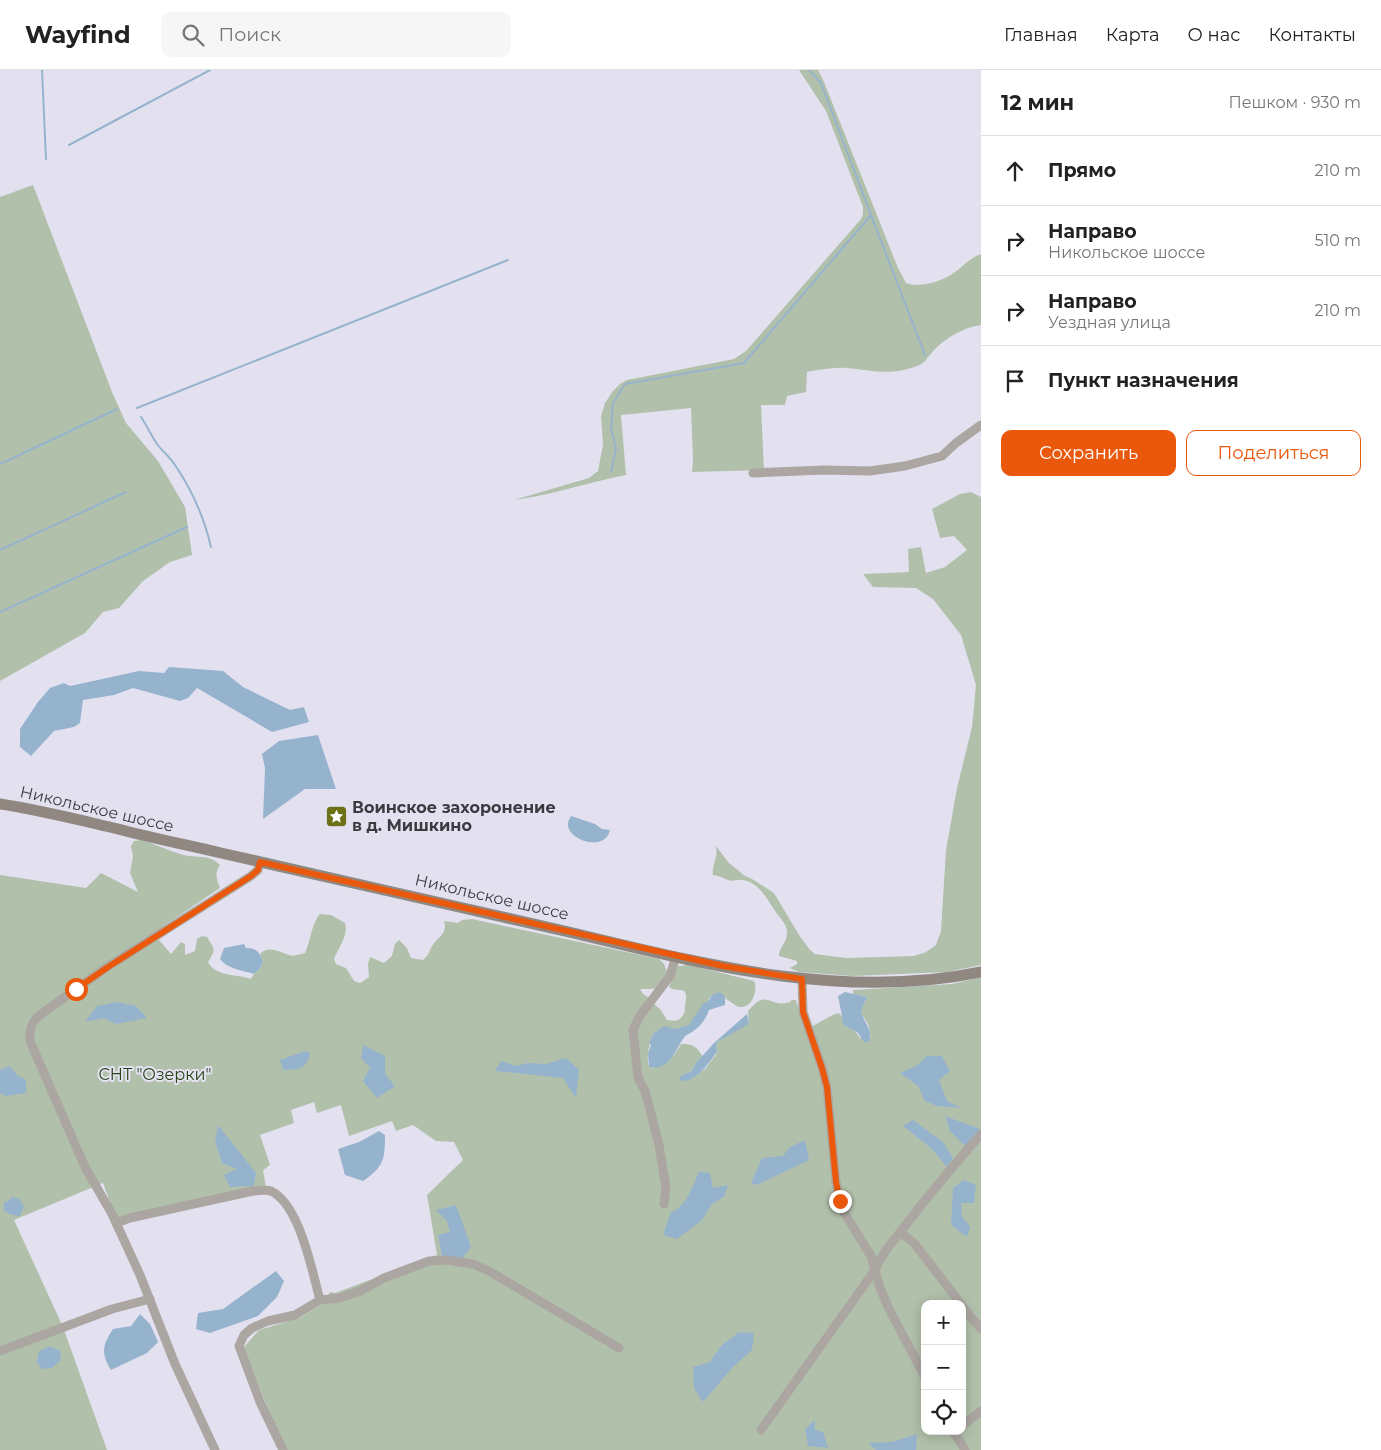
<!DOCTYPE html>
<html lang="ru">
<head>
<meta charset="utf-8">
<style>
	:root { --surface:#fff; --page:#f6f6f6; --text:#222; --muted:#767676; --line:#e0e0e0; --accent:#ea580c }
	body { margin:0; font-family:Montserrat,sans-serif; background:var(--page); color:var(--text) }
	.controls { position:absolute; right:15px; bottom:15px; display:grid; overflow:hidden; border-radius:10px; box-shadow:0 2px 12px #0003 }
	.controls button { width:45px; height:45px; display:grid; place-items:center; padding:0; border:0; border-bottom:1px solid var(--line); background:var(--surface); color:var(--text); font:25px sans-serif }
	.stop { position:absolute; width:15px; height:15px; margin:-11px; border:4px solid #ea580c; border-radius:50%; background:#fff }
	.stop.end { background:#ea580c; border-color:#fff; box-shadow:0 1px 5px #0008 }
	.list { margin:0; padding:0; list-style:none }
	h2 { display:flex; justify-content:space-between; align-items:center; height:65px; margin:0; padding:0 20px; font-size:21px }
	h2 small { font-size:16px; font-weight:400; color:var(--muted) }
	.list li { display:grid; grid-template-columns:32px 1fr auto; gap:15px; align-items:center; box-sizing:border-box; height:70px; padding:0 20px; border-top:1px solid var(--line) }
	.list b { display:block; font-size:19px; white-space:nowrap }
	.list p { margin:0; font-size:16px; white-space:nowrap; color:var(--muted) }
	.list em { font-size:16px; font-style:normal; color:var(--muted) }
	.actions { display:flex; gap:10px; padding:15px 20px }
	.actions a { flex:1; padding:11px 0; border:1px solid var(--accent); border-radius:10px; text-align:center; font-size:18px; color:var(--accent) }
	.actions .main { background:var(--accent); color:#fff }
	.icon { flex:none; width:28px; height:28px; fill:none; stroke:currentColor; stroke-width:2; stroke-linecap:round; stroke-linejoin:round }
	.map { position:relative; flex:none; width:981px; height:1380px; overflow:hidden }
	header { display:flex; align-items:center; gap:30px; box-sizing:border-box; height:70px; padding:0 25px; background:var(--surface); border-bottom:1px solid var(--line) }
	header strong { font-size:24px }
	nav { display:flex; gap:28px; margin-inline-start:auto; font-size:18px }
	.search { width:350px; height:45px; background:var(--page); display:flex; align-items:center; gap:12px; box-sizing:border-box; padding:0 18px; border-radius:10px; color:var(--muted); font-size:19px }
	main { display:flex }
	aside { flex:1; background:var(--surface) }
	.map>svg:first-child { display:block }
	.green { fill:#b1c0aa; fill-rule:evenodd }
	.water { fill:#96b3ce }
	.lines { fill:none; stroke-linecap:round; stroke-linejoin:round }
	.stream { stroke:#96b3ce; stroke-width:2 }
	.minor { stroke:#aba6a1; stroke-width:9 }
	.secondary { stroke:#908880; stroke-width:11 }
	.route { stroke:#ea580c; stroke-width:6 }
	.labels { text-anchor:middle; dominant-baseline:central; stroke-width:4; stroke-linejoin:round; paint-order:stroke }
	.poi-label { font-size:16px; font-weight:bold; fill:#3b3a40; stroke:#e3e1f0; text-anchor:start }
	.street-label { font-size:16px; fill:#3b3a40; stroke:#e3e1f0 }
	.park-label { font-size:16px; fill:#274315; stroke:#e3e1f0 }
</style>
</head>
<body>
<header>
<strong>Wayfind</strong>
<div class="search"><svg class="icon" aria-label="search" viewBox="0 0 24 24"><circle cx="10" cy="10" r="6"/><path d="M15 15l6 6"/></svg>Поиск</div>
<nav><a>Главная</a><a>Карта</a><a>О нас</a><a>Контакты</a></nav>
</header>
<main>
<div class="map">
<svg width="981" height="1380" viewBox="0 0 981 1380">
	<rect width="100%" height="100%" fill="#e3e1f0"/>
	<!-- green -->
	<g class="green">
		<path d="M799 0H818L824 12 898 198 906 213C919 218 940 212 952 204 962 198 969 188 981 184V255C964 257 946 268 934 280 927 288 925 294 914 297 889 306 871 300 846 298 833 297 819 300 807 302L806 322 787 326 785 335H761L764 400 692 402 693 390 691 338 621 345 626 405C588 412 553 425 514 430L589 408 598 401 603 375 601 346 605 333 613 321 620 314 627 310 734 289 746 281 861 149 863 144V137L826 41Z"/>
		<path d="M33 115 112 322 126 353 158 391 185 437 192 485 170 492 143 511 119 538 103 542 85 563 0 611V127Z"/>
		<path d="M971 422 981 427V895L947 902 852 906 799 902 790 898 797 894V891L779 886C778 878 788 873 787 861 786 853 779 847 775 841 766 828 760 813 743 810 738 809 732 812 728 810 722 808 721 806 713 805 711 795 720 785 715 775L729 793 745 806 752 809 774 823 799 865 810 880 815 884 846 888 914 886 926 882 936 875 941 861 946 780 957 718 972 657 976 615 961 565 933 529 916 518 873 517 863 504 909 502 908 479 921 477 926 503 945 497 967 480 954 466 940 468 932 439 960 424Z"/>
		<path d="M142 770C155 774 167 780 180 784 194 789 209 783 220 795 214 803 217 810 220 818L162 857 159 870 171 884 181 872 185 874V885L195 881 197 869 202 866 207 867C214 879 217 878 208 892 215 907 238 904 251 909L254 904 260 898 263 892 260 884C268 875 279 882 289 885 294 887 300 884 305 883 311 870 311 855 320 844L331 845 345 853C349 864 338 879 334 889L336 894 346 898 354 911 360 913 369 907 368 894 370 887 384 893 392 886 395 874 399 870 407 878 411 888 423 890C428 886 429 882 432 876 438 866 448 864 444 851L458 853 462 850 472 849 659 889 664 894 667 902C658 920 658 919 640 919L643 924 647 926 648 929 660 939 667 950 675 951 680 949 685 942C683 937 689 926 684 921 681 919 674 921 669 917L678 896 689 895 754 911C758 919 753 937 741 937 736 937 730 931 726 929L725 926 712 925 689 955 679 959 656 961C649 969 646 987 649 997 664 1000 674 986 681 974 693 974 696 976 703 987L696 993 691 1002 686 1003 696 1005 706 998 717 983 716 977 717 972C728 965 738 960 749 952L748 941C768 917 769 939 790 932L792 930H796L805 960C817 955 826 947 838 943L842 946V951C847 957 856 960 860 968H871L868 954 862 945 861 940 867 927 853 924V920L952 914 981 907V1380H285L243 1278 259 1260 299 1248 322 1234 330 1222 335 1223 437 1185 427 1125 463 1090 454 1072 436 1071 413 1055 396 1061 392 1051 349 1066 341 1035 317 1043 314 1032 291 1040 294 1053 260 1065 270 1095 263 1100 267 1123 118 1154 103 1113 14 1150 63 1257 107 1380H0V805L86 818 101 803 138 822 130 803 133 786 131 776 134 771ZM925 1234H962V1361H925Z"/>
	</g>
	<!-- water -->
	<g class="water">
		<path d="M169 597 223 601 243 617 290 640 304 637 309 652 272 662 197 618 188 628 180 631 133 618 114 625 83 630 80 653 74 657 54 661 31 686 20 677V659L38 632 50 618 64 613 70 616 139 601 164 603Z"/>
		<path d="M318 665 336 719H305L263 749 265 698 262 684 279 671Z"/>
		<path d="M571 746 595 754 602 759 610 760C605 783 566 770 568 753 568 751 570 748 571 746Z"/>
		<path d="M244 874 246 878C257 877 260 884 263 892L260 898 254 904C242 900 227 899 220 889L224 878Z"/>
		<path d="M720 922 725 926V935L709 940C706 949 700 957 692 962 689 964 685 965 683 969 675 981 668 1002 649 997L648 983 651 975 649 973 654 963 664 956 676 959 689 955 702 935 709 930 712 925Z"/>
		<path d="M845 922 867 927 861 941C863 952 874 960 869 972H864L858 963 844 955 842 951V946L838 926Z"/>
		<path d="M117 932 136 936 147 948 116 954 104 948 85 952 97 936Z"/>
		<path d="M747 944 749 952 747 955 717 972 716 977 717 982C709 993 696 1012 681 1011L679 1008 686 1003 691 1002 696 993 714 973Z"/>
		<path d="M363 975 385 986V1004L395 1016 377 1028 363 1011 370 998 361 988Z"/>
		<path d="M305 981 310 983C306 1001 298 999 283 1000L280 990Z"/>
		<path d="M927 986H942L950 1001 939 1010 947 1031 961 1038 937 1036 925 1031 918 1016 900 1003 916 996Z"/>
		<path d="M566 988 579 1000 576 1028 563 1008 495 1001 501 991 517 996 527 993 546 994Z"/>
		<path d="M10 996 17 1005 26 1010V1023L6 1026 0 1023V1000Z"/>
		<path d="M945 1046 980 1059 965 1076 950 1061Z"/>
		<path d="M913 1050 943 1072 953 1088 947 1097 932 1079 903 1056Z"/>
		<path d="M218 1055 256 1103 254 1116 230 1117 224 1105 237 1099 222 1093 215 1071Z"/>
		<path d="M379 1061 385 1065C385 1089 384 1097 363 1111L345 1105 338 1079 359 1072Z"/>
		<path d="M805 1070 809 1090 757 1115 751 1113 762 1088 783 1086 790 1077Z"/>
		<path d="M699 1102 710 1103 713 1118 728 1115 724 1127 712 1134 702 1150 677 1169 663 1165 671 1142C686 1138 693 1115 699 1102Z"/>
		<path d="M964 1110 976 1115 974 1133H961L962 1146 970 1157 967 1167 951 1155 953 1118Z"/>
		<path d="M13 1127 20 1129 24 1137 20 1146 9 1144 4 1141V1133Z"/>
		<path d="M456 1135 471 1177 461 1190 442 1186 438 1165 450 1162 447 1151 436 1140Z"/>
		<path d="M276 1201 284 1211 277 1227 258 1246 210 1263 196 1259 198 1243 223 1239Z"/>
		<path d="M140 1244 150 1254 158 1272 147 1283 111 1300C101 1283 102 1276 113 1259L131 1256Z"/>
		<path d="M739 1262 754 1263 752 1280 733 1297 703 1332 694 1318 693 1297 710 1292 721 1276Z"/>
		<path d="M48 1277H52L60 1281 61 1290 52 1298 42 1299 37 1293 39 1281Z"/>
		<path d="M815 1350V1360L823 1362 828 1378 808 1376 805 1359Z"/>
		<path d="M917 1364 916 1380H876L868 1373 892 1372Z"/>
	</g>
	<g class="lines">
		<!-- stream -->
		<g class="stream">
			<path d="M42 0 46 89"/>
			<path d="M69 75 210 0"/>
			<path d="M871 145 925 285"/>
			<path d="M137 338 508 190"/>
			<path d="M141 347C147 356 151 365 157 374 162 381 170 387 175 395 192 420 204 447 211 477"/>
			<path d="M0 394 117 339"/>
			<path d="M611 402 616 378 611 359 613 333 625 314 744 293 871 145 821 13 809 0"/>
			<path d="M0 480 126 422"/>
			<path d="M0 542 187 457"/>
		</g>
		<!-- minor -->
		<g class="minor">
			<path d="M753 403 824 400 870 401 905 396 942 386 956 373 981 355"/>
			<path d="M802 909 803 942 822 998 827 1017 836 1112 840 1131 845 1144 871 1186 880 1218 889 1239 925 1307"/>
			<path d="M664 1134 666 1118 659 1075 646 1024 638 1007 633 960 639 947 670 906 676 886"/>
			<path d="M116 1153 130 1148 252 1121C257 1121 266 1119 271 1121 300 1135 312 1201 320 1230"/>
			<path d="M900 1162 914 1173 961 1234"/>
			<path d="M962 1236 981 1259"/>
			<path d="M0 1281 112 1239 150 1229"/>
			<path d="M962 1356 981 1341"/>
			<path d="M761 1360 875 1200C882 1183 894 1170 905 1156 929 1124 955 1094 981 1064"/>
			<path d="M953 1361 965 1380"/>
			<path d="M215 1380 175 1294 140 1205 112 1144 85 1097 30 971C29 959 31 953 40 945L107 897 251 806 258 800 260 792"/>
			<path d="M283 1380 260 1332 239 1276 244 1265 252 1258 268 1251 295 1245 320 1230 340 1228 360 1221 384 1208 429 1191 446 1190 473 1194 489 1201 619 1278"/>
		</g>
		<!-- secondary -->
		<path class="secondary" d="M0 734C40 740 79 750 118 759 152 768 187 775 221 783 337 810 453 835 569 862 703 894 843 931 981 902"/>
	</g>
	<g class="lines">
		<!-- route -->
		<path class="route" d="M76 919 108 897 251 806 258 800 260 792 723 896 802 909 803 942 822 998 827 1017 836 1112 840 1131"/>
	</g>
	<!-- icons -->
	<defs>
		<symbol id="sight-square" viewBox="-11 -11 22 22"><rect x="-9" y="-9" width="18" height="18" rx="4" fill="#6c7118" stroke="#e3e1f0"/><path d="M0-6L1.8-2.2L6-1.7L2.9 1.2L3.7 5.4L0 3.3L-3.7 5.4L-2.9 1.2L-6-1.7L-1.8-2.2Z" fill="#fff"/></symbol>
	</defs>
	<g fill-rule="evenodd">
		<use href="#sight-square" x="324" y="734" width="25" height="25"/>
	</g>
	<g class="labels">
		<!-- poi labels -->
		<g class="poi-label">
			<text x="352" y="737">Воинское захоронение<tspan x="352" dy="18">в д. Мишкино</tspan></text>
		</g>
		<!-- street labels -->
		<g class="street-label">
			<text transform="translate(97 739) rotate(13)">Никольское шоссе</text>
			<text transform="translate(492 827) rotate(13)">Никольское шоссе</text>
		</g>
		<!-- park labels -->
		<g class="park-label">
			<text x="155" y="1004">СНТ "Озерки"</text>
		</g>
	</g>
</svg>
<div class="controls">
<button>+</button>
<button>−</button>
<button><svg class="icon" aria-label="locate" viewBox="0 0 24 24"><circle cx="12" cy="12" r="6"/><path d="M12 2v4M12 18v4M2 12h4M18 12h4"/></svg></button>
</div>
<div class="stop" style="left:76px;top:919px"></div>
<div class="stop end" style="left:840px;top:1131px"></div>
</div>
<aside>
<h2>12 мин<small>Пешком · 930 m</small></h2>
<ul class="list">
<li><svg class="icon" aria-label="ahead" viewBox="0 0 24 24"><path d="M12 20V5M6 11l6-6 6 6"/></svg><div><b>Прямо</b></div><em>210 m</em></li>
<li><svg class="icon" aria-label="right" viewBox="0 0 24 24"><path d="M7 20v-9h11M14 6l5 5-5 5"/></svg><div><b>Направо</b><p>Никольское шоссе</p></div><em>510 m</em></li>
<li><svg class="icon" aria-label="right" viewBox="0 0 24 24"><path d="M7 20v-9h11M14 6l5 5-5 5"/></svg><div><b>Направо</b><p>Уездная улица</p></div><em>210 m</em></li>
<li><svg class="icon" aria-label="arrive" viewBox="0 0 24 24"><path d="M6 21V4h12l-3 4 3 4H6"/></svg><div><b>Пункт назначения</b></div></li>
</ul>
<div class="actions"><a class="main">Сохранить</a><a>Поделиться</a></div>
</aside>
</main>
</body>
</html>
